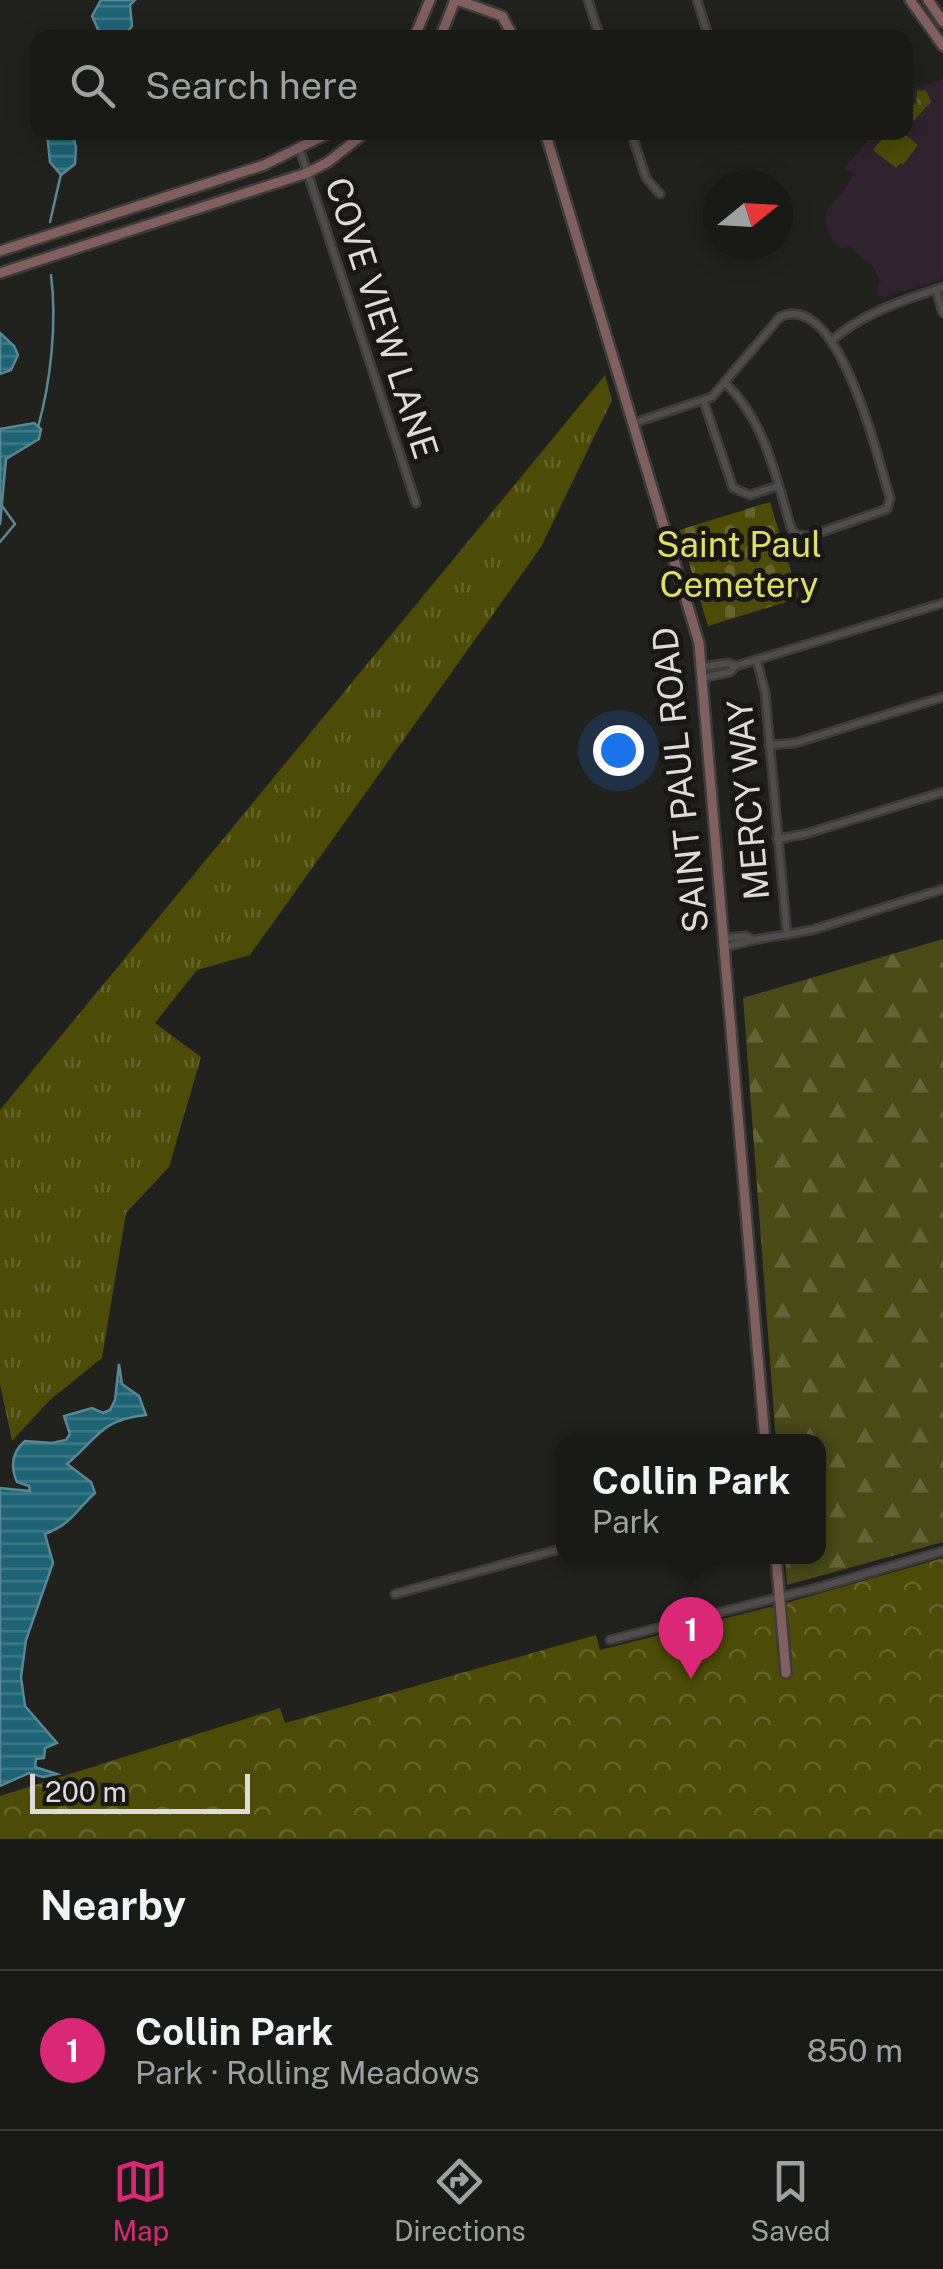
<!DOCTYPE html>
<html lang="en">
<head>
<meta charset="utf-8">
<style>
	:root { --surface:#191916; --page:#262623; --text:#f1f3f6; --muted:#9fa0a1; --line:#373835; --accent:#db2777 }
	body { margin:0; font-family:"Public Sans",sans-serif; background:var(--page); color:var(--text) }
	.compass { position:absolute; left:703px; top:170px; width:90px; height:90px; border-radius:50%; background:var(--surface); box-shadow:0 5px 25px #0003; rotate:72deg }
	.scale { position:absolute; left:30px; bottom:25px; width:220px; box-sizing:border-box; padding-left:10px; border:5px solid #dddcdb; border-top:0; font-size:28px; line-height:35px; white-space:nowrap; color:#dddcdb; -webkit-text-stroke:8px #181715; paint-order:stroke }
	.you { position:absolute; left:618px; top:750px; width:35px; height:35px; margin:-25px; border:8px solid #fff; border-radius:50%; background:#1a73e8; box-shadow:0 0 0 15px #1a73e833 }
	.badge { display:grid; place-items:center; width:65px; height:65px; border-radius:50%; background:var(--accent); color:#fff; font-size:32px; font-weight:700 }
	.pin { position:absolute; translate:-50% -82px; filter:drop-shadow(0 2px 5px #0008) }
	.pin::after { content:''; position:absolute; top:52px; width:35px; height:30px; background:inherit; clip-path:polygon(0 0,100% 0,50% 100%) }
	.popup { position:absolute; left:556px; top:1434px; width:270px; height:130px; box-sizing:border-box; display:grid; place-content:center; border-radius:20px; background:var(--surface); filter:drop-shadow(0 2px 8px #0005); font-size:32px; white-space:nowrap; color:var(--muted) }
	.popup b { font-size:38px; color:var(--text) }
	.popup::after { content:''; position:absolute; left:50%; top:100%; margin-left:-20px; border:20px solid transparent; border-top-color:var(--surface) }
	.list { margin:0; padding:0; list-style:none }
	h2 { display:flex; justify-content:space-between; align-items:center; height:130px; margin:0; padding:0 40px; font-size:42px }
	h2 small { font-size:32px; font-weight:400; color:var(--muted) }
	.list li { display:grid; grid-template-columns:65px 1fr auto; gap:30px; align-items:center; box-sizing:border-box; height:160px; padding:0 40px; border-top:2px solid var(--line) }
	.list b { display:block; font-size:38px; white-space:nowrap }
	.list p { margin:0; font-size:32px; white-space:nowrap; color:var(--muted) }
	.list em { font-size:32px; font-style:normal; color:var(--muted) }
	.icon { flex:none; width:55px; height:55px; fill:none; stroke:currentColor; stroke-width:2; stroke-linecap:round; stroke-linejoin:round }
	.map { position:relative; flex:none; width:943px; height:1839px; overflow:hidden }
	.search { position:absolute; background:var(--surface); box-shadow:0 5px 25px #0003; left:30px; right:30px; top:30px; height:110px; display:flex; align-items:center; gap:25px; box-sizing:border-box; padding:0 35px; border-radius:20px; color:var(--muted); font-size:38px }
	.sheet { height:290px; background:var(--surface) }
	nav { display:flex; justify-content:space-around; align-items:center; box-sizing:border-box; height:140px; border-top:2px solid var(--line); background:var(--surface); font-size:28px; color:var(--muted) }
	nav a { display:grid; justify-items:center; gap:5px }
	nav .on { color:var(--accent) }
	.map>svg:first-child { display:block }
	.education { fill:#30232f }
	.grass { fill:url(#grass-tufts) }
	.forest { fill:url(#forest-firs) }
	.cemetery { fill:url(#cemetery-stones) }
	.park { fill:url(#park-crowns) }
	.garden { fill:#4c4c08 }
	.water { fill:url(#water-rules); stroke:#578894; stroke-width:2.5 }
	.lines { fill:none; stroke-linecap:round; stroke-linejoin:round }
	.stream { stroke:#578894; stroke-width:2.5 }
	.street-casing { stroke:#3d3c3b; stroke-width:11 }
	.secondary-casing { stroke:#3d3c3b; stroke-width:14 }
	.street { stroke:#4e4d4b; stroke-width:6 }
	.secondary { stroke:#825f5f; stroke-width:9 }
	.labels { text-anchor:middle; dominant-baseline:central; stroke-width:10; stroke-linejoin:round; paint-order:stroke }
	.street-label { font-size:35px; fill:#dddcdb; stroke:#181715 }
	.park-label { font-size:35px; fill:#dee05f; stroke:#181715 }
</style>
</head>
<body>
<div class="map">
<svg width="943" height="1839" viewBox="0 0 943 1839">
	<defs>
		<pattern id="grass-tufts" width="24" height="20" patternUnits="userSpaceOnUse" patternTransform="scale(2.5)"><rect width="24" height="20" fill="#4c4c08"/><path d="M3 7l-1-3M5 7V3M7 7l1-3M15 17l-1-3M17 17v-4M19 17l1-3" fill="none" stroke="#65652b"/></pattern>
		<pattern id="forest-firs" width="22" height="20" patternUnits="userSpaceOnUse" patternTransform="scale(2.5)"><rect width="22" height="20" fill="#494a16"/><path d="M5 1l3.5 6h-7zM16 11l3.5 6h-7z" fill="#636437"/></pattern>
		<pattern id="cemetery-stones" width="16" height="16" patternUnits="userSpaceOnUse" patternTransform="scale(2.5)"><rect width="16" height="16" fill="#4c4c08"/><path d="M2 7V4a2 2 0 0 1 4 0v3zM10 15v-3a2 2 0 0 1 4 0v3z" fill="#65652b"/></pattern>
		<pattern id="park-crowns" width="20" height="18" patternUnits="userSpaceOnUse" patternTransform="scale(2.5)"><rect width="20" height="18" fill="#4c4c08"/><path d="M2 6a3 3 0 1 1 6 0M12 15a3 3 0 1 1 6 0" fill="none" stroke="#65652b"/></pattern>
		<pattern id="water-rules" width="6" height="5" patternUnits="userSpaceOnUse" patternTransform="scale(2.5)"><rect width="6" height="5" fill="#1e6475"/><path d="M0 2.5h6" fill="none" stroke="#3e7a88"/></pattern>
	</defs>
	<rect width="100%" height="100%" fill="#21211e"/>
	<!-- education -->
	<path class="education" d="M943 79V279L884 297 877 295 878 284 881 282 873 266 850 247 840 248 833 241 827 227 826 213 854 175 845 168 872 133 906 132V91Z"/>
	<!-- grass -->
	<path class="grass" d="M605 375 612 400 541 547 250 955 197 970 155 1023 201 1057 169 1167 126 1213 102 1358 50 1400 12 1441 0 1384V1110Z"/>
	<!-- forest -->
	<path class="forest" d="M943 939V1542L787 1585 785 1557 818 1556V1442L776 1441 743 998Z"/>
	<!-- cemetery -->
	<path class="cemetery" d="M770 502 799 598 708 626 679 530Z"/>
	<!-- park -->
	<g class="park">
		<path d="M926 90 931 102 906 129V111L916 103 917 91Z"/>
		<path d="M943 1558V1839H0V1796L280 1708 285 1723 596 1635 600 1650 786 1603Z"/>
	</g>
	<!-- garden -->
	<path class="garden" d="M887 133H903L918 145 903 165 901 163 896 168 873 150Z"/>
	<!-- water -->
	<g class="water">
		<path d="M101 0H135L130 5 132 26 124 37 101 36 92 16Z"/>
		<path d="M47 133H72L76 147 75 164 61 175 50 162Z"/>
		<path d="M0 333 14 346 18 355 11 370 0 374Z"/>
		<path d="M34 423 41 429 39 439 6 459 0 525V429Z"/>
		<path d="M119 1364 122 1384 139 1396 146 1415C100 1420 99 1437 67 1464L91 1482 95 1493C73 1513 73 1523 45 1534L53 1563 26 1640 21 1677 25 1706 57 1743 45 1748 44 1758 36 1759 35 1767 57 1774 43 1777 29 1773 0 1786V1488L30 1491 29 1486 17 1482C10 1466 12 1452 25 1441L52 1443 66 1440 70 1434 64 1416 92 1408 103 1413 110 1410 115 1400Z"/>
	</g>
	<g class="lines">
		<!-- stream -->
		<g class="stream">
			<path d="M50 222 61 174"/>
			<path d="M38 427C51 381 57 322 51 275"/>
			<path d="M0 503 15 524 0 542"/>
		</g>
		<defs>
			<g id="street">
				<path d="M588 0 600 38"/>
				<path d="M697 0 709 38"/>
				<path d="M631 132 646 178 660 194"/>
				<path d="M402 134 407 132"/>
				<path d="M300 150 416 503"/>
				<path d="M936 290 943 313"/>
				<path d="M831 341C864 312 902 301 943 287"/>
				<path d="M704 402 733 488 750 495 778 486"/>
				<path d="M634 423 712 397 780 317C840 289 878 461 890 498L887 509 810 536 797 535 791 528C776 477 765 421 726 384"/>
				<path d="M757 661 765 692 787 935"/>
				<path d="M736 666 943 603"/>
				<path d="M702 667 728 663 736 666 730 672 703 678"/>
				<path d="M769 745 795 743 943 697"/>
				<path d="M777 839 805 834 943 792"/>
				<path d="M725 938 746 936 753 940 725 947"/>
				<path d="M753 940 812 930 943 889"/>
				<path d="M395 1594 564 1548"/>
				<path d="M610 1640 824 1586 943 1551"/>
			</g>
			<g id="secondary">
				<path d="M457 0 502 16 514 38"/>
				<path d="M910 0 943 46"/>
				<path d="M928 0 943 22"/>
				<path d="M414 38 430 0"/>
				<path d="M440 38 455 0"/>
				<path d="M545 132 699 643 765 1442"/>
				<path d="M0 251 264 165 331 132"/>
				<path d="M0 273 307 173 328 162 366 132"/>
				<path d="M776 1556 786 1673"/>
			</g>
		</defs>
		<!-- street casing -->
		<use href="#street" class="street-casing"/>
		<!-- secondary casing -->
		<use href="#secondary" class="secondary-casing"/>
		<!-- street -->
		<use href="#street" class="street"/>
		<!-- secondary -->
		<use href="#secondary" class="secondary"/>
	</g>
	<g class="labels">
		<!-- street labels -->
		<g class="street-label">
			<text transform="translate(382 318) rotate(72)">COVE VIEW LANE</text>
			<text transform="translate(680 780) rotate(-96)">SAINT PAUL ROAD</text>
			<text transform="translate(748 800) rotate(-95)">MERCY WAY</text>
		</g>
		<!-- park labels -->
		<g class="park-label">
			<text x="739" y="544">Saint Paul<tspan x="739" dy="40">Cemetery</tspan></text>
		</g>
	</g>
</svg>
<svg class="compass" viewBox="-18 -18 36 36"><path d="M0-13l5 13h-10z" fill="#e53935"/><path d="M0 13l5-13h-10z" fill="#9fa0a1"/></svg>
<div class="scale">200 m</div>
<div class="you"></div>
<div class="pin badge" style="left:691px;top:1679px">1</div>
<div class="popup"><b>Collin Park</b>Park</div>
<div class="search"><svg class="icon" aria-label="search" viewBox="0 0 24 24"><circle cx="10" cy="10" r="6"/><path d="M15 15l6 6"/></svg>Search here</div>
</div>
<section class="sheet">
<h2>Nearby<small></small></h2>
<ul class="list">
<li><span class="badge">1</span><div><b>Collin Park</b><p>Park · Rolling Meadows</p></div><em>850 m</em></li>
</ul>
</section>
<nav>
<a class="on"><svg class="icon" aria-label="map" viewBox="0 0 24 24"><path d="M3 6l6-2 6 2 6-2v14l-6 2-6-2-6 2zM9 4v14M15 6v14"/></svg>Map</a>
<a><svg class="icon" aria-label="directions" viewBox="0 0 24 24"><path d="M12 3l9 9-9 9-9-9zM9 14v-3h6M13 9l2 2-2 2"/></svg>Directions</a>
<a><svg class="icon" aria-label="saved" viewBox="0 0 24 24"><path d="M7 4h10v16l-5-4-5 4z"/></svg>Saved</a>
</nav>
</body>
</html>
